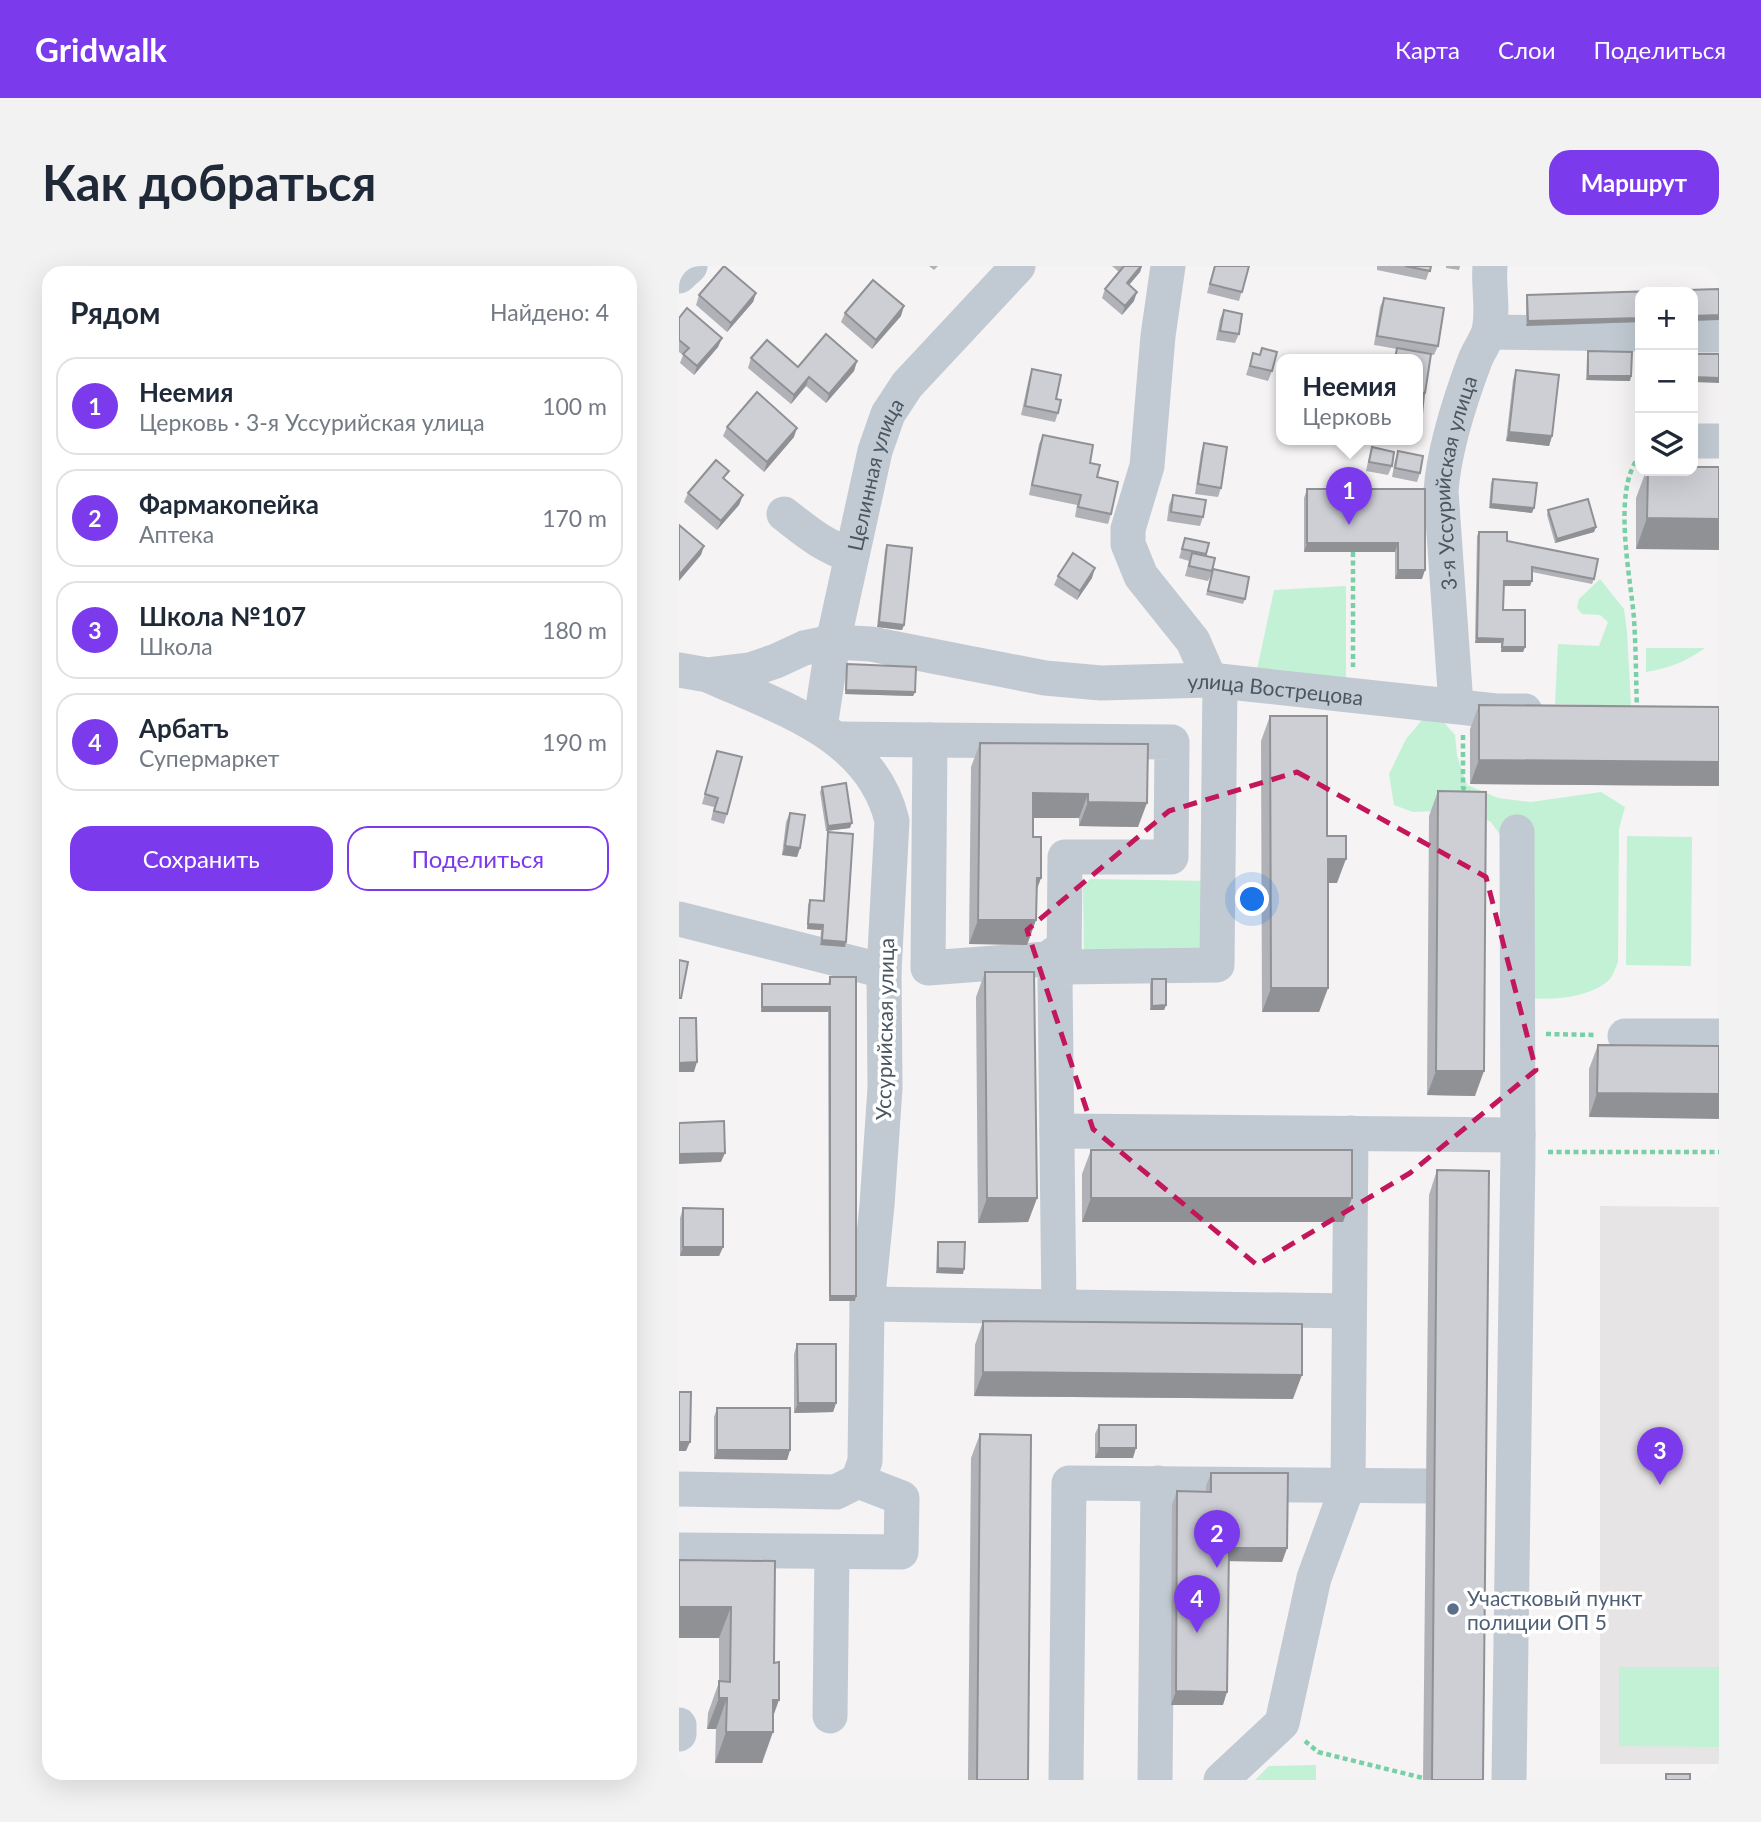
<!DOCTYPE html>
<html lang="ru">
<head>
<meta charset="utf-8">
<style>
	:root { --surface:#fff; --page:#f2f2f3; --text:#1f2937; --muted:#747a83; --line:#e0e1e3; --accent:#7c3aed }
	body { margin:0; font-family:Lato,sans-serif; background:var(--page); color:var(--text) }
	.controls { position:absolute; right:21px; top:21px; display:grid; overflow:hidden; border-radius:14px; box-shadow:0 7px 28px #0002 }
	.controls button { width:63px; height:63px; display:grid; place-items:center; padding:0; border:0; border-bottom:2px solid var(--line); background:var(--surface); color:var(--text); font:35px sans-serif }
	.you { position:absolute; left:574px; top:634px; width:24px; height:24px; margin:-18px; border:5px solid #fff; border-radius:50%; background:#1a73e8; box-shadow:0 0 0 10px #1a73e833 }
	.badge { display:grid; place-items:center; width:46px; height:46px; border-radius:50%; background:var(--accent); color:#fff; font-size:23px; font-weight:700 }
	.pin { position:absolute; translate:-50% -58px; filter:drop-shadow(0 2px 4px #0008) }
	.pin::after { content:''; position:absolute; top:37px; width:24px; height:21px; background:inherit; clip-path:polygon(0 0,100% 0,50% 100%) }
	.popup { position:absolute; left:597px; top:88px; width:147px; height:91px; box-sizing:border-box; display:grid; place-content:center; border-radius:14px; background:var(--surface); filter:drop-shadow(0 2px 5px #0005); font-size:23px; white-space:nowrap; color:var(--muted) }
	.popup b { font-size:26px; color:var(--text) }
	.popup::after { content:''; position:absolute; left:50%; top:100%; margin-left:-14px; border:14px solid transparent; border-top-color:var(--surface) }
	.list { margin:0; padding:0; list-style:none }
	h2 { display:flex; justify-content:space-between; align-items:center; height:91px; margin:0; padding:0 28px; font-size:30px }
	h2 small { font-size:23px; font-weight:400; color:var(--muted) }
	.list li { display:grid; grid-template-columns:46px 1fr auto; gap:21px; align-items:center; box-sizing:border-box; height:98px; margin:0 14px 14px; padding:0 14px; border:2px solid var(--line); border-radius:21px }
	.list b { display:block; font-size:26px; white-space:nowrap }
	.list p { margin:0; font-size:23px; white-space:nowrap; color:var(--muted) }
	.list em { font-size:23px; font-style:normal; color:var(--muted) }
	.actions { display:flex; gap:14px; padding:21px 28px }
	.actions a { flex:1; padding:16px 0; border:2px solid var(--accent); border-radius:21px; text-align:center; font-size:24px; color:var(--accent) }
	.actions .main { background:var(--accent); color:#fff }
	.icon { flex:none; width:38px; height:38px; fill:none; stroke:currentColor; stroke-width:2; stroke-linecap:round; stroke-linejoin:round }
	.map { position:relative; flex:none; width:1040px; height:1514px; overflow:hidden; border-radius:21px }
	header { display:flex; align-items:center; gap:42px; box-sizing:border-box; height:98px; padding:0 35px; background:var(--accent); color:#fff }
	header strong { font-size:33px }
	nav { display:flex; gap:38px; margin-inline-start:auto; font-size:24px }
	.intro { display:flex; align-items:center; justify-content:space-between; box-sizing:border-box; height:168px; padding:0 42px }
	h1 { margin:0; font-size:49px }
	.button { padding:18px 32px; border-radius:21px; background:var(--accent); color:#fff; font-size:24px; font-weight:700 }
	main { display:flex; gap:42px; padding:0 42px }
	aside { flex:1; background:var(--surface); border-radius:21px; box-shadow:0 7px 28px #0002 }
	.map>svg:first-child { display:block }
	.education { fill:#e6e4e5 }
	.green { fill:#c3f1d5 }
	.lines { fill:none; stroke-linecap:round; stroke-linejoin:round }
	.path { stroke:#7ad0a6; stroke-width:4.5; stroke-dasharray:5 3.5; stroke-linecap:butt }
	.minor { stroke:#c1cad2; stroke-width:35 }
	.wall { fill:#b0b2b7 }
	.shaded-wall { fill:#909195 }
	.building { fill:#cdcfd5; stroke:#909195; stroke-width:2 }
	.marked { fill:none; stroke:#c2185b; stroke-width:5; stroke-dasharray:14 9; stroke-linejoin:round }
	.service-dot { fill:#5c6f8a; stroke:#fff; stroke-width:2.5 }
	.labels { text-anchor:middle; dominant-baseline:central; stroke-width:7; stroke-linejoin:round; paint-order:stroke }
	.street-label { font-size:21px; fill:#4a5661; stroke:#fff }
	.service-label { font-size:21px; fill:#4e5e75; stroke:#fff; text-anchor:start }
</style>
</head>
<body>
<header>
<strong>Gridwalk</strong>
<nav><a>Карта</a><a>Слои</a><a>Поделиться</a></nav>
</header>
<div class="intro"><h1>Как добраться</h1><a class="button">Маршрут</a></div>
<main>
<aside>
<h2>Рядом<small>Найдено: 4</small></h2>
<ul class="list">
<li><span class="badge">1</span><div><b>Неемия</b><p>Церковь · 3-я Уссурийская улица</p></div><em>100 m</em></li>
<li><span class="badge">2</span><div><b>Фармакопейка</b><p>Аптека</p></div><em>170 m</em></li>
<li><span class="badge">3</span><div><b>Школа №107</b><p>Школа</p></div><em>180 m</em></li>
<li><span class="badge">4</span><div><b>Арбатъ</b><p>Супермаркет</p></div><em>190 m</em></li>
</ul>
<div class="actions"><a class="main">Сохранить</a><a>Поделиться</a></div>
</aside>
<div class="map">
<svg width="1040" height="1514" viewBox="0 0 1040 1514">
	<rect width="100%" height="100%" fill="#f5f3f3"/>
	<!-- education -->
	<path class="education" d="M921 940 1040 941V1498H921Z"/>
	<!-- green -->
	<g class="green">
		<path d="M921 313 945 343 948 366 952 440 876 438 879 378 920 380 929 356 921 349 903 348 898 342 900 333Z"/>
		<path d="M667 320V413H576L595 324Z"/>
		<path d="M967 382H1026C1006 396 991 402 967 406Z"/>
		<path d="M762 453 776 469 778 490 788 519 819 532 852 536 922 526 946 541 940 563 939 696C936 702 934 711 929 715 908 732 876 734 850 732L824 573 812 556 786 544 734 546 715 539 710 508 727 473 743 454Z"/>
		<path d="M948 570 1013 571 1012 700 947 699Z"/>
		<path d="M411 613 532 615 526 679 510 689 405 690 404 621Z"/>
		<path d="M940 1401H1040V1481L940 1480Z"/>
		<path d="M637 1499V1514H576L590 1500Z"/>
	</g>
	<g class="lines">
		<!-- path -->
		<g class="path">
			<path d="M674 286V401"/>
			<path d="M958 445C957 414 957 384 955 353 952 313 932 222 961 190"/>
			<path d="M784 469V522L793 529"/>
			<path d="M867 768 917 769"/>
			<path d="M869 886H1040"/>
			<path d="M626 1475 639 1486 744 1512"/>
		</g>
		<!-- minor -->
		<g class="minor">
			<path d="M489 0 479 70 468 200 449 263V278L462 310 514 375 531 414"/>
			<path d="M0 10 11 0"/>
			<path d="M810 66 961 68"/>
			<path d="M1014 69H1040"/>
			<path d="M1014 175H1040"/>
			<path d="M105 248C127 265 145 281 173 289"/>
			<path id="s1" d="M0 404 29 409 71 404 97 395 125 382 154 376 192 378 366 412 422 417 531 414 817 445H846"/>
			<path d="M31 410C102 442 193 469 213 555L205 705 206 822 198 939 188 1038 186 1195 179 1215"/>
			<path id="s2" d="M777 439 762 225C765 183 781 134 796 94 800 84 807 75 810 65 815 43 809 22 811 0"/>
			<path id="s3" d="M141 461 154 376 196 185 209 148 228 119 339 0"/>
			<path d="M160 473 251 474"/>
			<path d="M0 653 205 705"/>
			<path d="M385 701 386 591H492L493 476 251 474 249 702 368 693 385 681"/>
			<path d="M946 770H1040"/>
			<path d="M378 865 839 869"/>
			<path d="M188 1038 670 1045"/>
			<path d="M380 1042 376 714 385 701 538 699 541 416"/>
			<path d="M0 1223 157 1226 179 1215"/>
			<path d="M0 1284 222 1286 223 1232 179 1215"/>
			<path d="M151 1450 153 1286"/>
			<path d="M0 1468V1459"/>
			<path d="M387 1514 390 1217 747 1220"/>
			<path d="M476 1514 479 1217"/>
			<path d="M542 1514 603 1457 635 1312 669 1219 672 867"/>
			<path d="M830 1514 839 886 838 566"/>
		</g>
	</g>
	<!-- wall -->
	<g class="wall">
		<path d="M250 0H259L255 4Z"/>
		<path d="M433 0H463L461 6 450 19 455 35 443 49 423 32 426 23 440 6Z"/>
		<path d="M535 0H570L560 35 528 27Z"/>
		<path d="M698 0H752L747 14 698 4Z"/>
		<path d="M767 0H781L780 4 767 2Z"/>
		<path d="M961 26V56L847 60V34L848 29Z"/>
		<path d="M77 27 74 36 48 66 17 39 20 29Z"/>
		<path d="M705 32 759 80 755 89H752L745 128 741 168 738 177V93H714L718 83 695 79 701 41Z"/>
		<path d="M545 44 560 68 556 77 537 74 541 53Z"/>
		<path d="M166 47 222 50 193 83 162 56Z"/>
		<path d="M0 52 43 72 39 81 15 109 1 97 4 89 0 86Z"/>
		<path d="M583 82 593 105 589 115 567 109 574 87 581 89Z"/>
		<path d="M909 85 952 110 951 115 907 114 908 90Z"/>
		<path d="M72 92 119 101 178 95 175 105 147 137 127 120 112 138 69 102Z"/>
		<path d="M353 103 377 133 379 147 376 156 342 149 350 112Z"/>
		<path d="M837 104 873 170 870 180 827 175 834 114Z"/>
		<path d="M48 161 115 171 85 206 44 170Z"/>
		<path d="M364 169 411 197 418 211 432 248 429 258 396 251 398 239 350 229 360 178Z"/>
		<path d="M525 177 542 222 539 231 516 228 522 186Z"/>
		<path d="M693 181 713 200 709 209 687 205 690 191Z"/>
		<path d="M719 185 741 207 738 216 713 211 716 194Z"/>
		<path d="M967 205H1014L957 283V232Z"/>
		<path d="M814 213 853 247 810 242 812 217Z"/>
		<path d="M47 215 64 229 60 239 38 264 5 236 9 227Z"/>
		<path d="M628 223H746L743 313H716V286H625V232Z"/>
		<path d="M494 229 524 251 521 260 488 255 490 239Z"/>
		<path d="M869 244 917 261 915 266 876 277 868 249Z"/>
		<path d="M800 266 828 275 915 313 913 318 853 306 851 320H825L824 344 846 381 844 386H822V377H796L798 270Z"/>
		<path d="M506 272 530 277 527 290 533 304 566 333 564 338 527 329 532 309 529 315 506 310 510 295 500 292Z"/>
		<path d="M208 279 225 359 223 364 198 361 206 284Z"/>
		<path d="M379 310 413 312 398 334 375 319Z"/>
		<path d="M168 398 236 426 234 430 166 428 167 403Z"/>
		<path d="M800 439 1040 441V520L791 518V463Z"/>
		<path d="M591 450 648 570 658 617H649V722L640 746H583L582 475Z"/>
		<path d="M301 477 469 478 459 561 400 560V552H354V571L362 612 357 624V654L348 679 290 678 292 501Z"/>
		<path d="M38 485 48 548 45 558 32 554 35 541 23 538Z"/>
		<path d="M143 521 171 562 147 565 141 526Z"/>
		<path d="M759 525 796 830 748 829 750 550Z"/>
		<path d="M111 547 121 582 118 591 103 589 107 556Z"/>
		<path d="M149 566 167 676 166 681 141 679 142 664 128 663 129 639 131 634 144 635 148 571Z"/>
		<path d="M306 706 358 932 349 956 299 957 297 731Z"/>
		<path d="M151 711 176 1035H150L149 746H82V722L83 718H149Z"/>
		<path d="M473 713 487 739 485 744H471V718Z"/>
		<path d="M919 779 1040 780 910 851V803Z"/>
		<path d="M412 884 664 956H403V908Z"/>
		<path d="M758 904 804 1514H744L750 929Z"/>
		<path d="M4 942 44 981 40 990H1V952Z"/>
		<path d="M259 976 284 1008 257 1007 258 980Z"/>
		<path d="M304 1055 614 1133 295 1130 296 1079Z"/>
		<path d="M118 1078 157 1137 154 1146 115 1147V1088Z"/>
		<path d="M38 1142 111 1184 108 1194 35 1193V1151Z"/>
		<path d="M420 1159 454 1192H416V1168Z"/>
		<path d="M301 1168 349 1514H289L292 1192Z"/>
		<path d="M532 1207 608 1282 603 1296 550 1295 544 1439H492L493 1239 498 1225 527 1226V1220Z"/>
		<path d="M0 1294 96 1295 94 1450 83 1497H36L37 1463H28L29 1447 40 1416V1372H0Z"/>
	</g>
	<!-- shaded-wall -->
	<g class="shaded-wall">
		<path d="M462 0H463L461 6 444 26 448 17Z"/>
		<path d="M458 26 455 35 443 49 446 40Z"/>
		<path d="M77 27 74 36 48 66 52 57Z"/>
		<path d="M225 40 222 50 193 83 197 74Z"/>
		<path d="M1040 49V54L1014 55V50Z"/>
		<path d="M961 52V56L847 60 849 55Z"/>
		<path d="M43 72 39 81 15 109 18 100Z"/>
		<path d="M178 95 175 105 147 137 150 128Z"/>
		<path d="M909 110H952L951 115 907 114Z"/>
		<path d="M130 111 127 120 112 138 115 129Z"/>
		<path d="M1014 111 1040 112V117L1014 116Z"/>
		<path d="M118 162 115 171 85 206 88 196Z"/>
		<path d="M830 166 873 170 870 180 827 175Z"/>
		<path d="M738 167 741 168 738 177 706 173H738Z"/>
		<path d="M64 229 60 239 38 264 42 255Z"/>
		<path d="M812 238 855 242 853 247 810 242Z"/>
		<path d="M968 252 1040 253V284L957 283Z"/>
		<path d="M917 261 915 266 876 277 878 273Z"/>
		<path d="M628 277H719L716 286H625Z"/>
		<path d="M25 280 22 289 0 315V309Z"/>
		<path d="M416 302 413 312 398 334 401 325Z"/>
		<path d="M719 304H746L743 313H716Z"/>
		<path d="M825 315H853L851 320H823Z"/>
		<path d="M200 356 225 359 223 364 198 361Z"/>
		<path d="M798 372 824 373 822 377H796Z"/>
		<path d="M823 381H846L844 386H822Z"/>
		<path d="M167 424 236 426 234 430 166 428Z"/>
		<path d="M800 494 1040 496V520L791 518Z"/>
		<path d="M354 527 409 528 400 552H345Z"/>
		<path d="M409 536 468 537 459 561 400 560Z"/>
		<path d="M173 557 171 562 147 565 149 560Z"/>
		<path d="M106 580 121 582 118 591 103 589Z"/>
		<path d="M649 593H667L658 617H640Z"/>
		<path d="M358 612H362L353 637Z"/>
		<path d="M299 654H357L348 679 290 678Z"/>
		<path d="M129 658 144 659 142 664 128 663Z"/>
		<path d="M143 674 167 676 166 681 141 679Z"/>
		<path d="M592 722H649L640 746H583Z"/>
		<path d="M487 739 485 744H471L473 740Z"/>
		<path d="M83 741H151L149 746H82Z"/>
		<path d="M18 796 15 806H0V797Z"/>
		<path d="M757 805H805L796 830 748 829Z"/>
		<path d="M918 827 1040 828V853L910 851Z"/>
		<path d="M46 887 42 896 0 898V888Z"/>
		<path d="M308 932H358L349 956 299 957Z"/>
		<path d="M412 932H673L664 956H403Z"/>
		<path d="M4 981H44L40 990H1Z"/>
		<path d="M259 1002 285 1003 284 1008 257 1007Z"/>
		<path d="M151 1030H177L176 1035H150Z"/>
		<path d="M304 1106 623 1109 614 1133 295 1130Z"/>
		<path d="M119 1137H157L154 1146 115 1147Z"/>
		<path d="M0 1176H11L7 1185H0Z"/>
		<path d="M420 1182H457L454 1192H416Z"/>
		<path d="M38 1184H111L108 1194 35 1193Z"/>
		<path d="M550 1282H608L603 1296 545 1295Z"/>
		<path d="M0 1341H52L40 1372H0Z"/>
		<path d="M497 1425 548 1426 544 1439H492Z"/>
		<path d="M40 1432H48L37 1463H28Z"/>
		<path d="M94 1434H100L89 1465Z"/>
		<path d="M47 1466H94L83 1497H36Z"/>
	</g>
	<!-- building -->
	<g class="building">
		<path d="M45 0 77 27 52 57 20 29Z"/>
		<path d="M445 0H462L448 17 458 26 446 40 426 23Z"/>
		<path d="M536 0H570L563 26 531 18Z"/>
		<path d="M726 0H752L751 5Z"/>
		<path d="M194 14 225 40 197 74 166 47Z"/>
		<path d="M1040 23V49L1014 50V26H961V52L849 55 848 29Z"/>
		<path d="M705 32 765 42 759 80 698 70Z"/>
		<path d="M8 42 43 72 18 100 4 88 10 82 0 74V52Z"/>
		<path d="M545 44 563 48 560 68 541 65Z"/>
		<path d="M147 68 178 95 150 128 130 111 115 129 72 92 88 74 119 101Z"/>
		<path d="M583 82 598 86 593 105 571 100 574 87 581 89Z"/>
		<path d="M718 82 752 88 746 127 738 126V93H716Z"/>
		<path d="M909 85 953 86 952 110H909Z"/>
		<path d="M1014 88H1040V112L1014 111Z"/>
		<path d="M353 103 382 109 377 133 382 134 379 147 346 140Z"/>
		<path d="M837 104 880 109 873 170 830 166Z"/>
		<path d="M78 126 118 162 88 196 48 161Z"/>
		<path d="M738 127 745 128 741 168 738 167Z"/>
		<path d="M364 169 414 179 411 197 421 199 418 211 439 216 432 248 399 241 402 229 353 219Z"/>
		<path d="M525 177 548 181 542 222 519 218Z"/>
		<path d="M693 181 715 186 713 200 690 196Z"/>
		<path d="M719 185 744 190 741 207 716 202Z"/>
		<path d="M37 194 50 205 44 212 64 229 42 255 9 227Z"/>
		<path d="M1014 201H1040V253L968 252 969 205H1014Z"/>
		<path d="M814 213 858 217 855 242 812 238Z"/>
		<path d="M628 223H746V304H719V277H628Z"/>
		<path d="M494 229 527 234 524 251 492 246Z"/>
		<path d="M909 233 917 261 878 273 869 244Z"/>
		<path d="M0 259 25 280 0 309Z"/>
		<path d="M800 266H828V275L919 293 915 313 853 301V315H825L824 344H846V381H823L824 373 798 372Z"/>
		<path d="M506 272 530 277 527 288 503 283Z"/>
		<path d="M208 279 233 282 225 359 200 356Z"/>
		<path d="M394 287 416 302 401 325 379 310Z"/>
		<path d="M513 287 536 292 533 305 510 300Z"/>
		<path d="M534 303 570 311 566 333 529 325Z"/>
		<path d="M168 398 237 401 236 426 167 424Z"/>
		<path d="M800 439 1040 441V496L800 494Z"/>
		<path d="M591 450H648V570H667V593H649V722H592Z"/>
		<path d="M301 477 469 478 468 537 409 536V528L354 527V571H362V612H358L357 654H299Z"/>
		<path d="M38 485 63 491 48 548 35 545 39 532 26 528Z"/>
		<path d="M167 517 173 557 149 560 143 521Z"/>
		<path d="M759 525 807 526 805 805H757Z"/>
		<path d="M111 547 126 549 121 582 106 580Z"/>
		<path d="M149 566 174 568 167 676 143 674 144 659 129 658 131 634 145 635Z"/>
		<path d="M0 694 9 696 2 732H0Z"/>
		<path d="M306 706H355L358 932H308Z"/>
		<path d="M151 711H177V1030H151V741H83V718H151Z"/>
		<path d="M473 713H487V739L473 740Z"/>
		<path d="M0 752H17L18 796 0 797Z"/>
		<path d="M919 779 1040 780V828L918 827Z"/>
		<path d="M45 855 46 887 0 888V857Z"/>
		<rect x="412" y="884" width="261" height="48"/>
		<path d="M758 904 810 905 804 1514H753Z"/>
		<path d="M4 942 44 943V981H4Z"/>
		<path d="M259 976H286L285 1003 259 1002Z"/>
		<path d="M304 1055 623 1058V1109L304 1106Z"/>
		<path d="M118 1078H157V1137H119Z"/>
		<path d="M0 1126H12L11 1176H0Z"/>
		<rect x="38" y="1142" width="73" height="42"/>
		<rect x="420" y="1159" width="37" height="23"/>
		<path d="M301 1168 352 1169 349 1514H298Z"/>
		<path d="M532 1207H609L608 1282H550L548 1426 497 1425 498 1225 532 1226Z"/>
		<path d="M0 1294 96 1295 95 1397 100 1396V1434H94V1466H47L48 1432H40V1415L51 1416 52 1341H0Z"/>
		<rect x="987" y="1508" width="24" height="6"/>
	</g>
	<!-- marked area -->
	<path class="marked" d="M618 506 807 611 857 804 731 907 578 999 414 863 348 664 490 545Z"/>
	<!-- markers -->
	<circle class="service-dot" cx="774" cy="1343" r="7"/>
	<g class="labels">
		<!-- street labels -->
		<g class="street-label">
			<text stroke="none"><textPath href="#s3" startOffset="259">Целинная улица</textPath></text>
			<text stroke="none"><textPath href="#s2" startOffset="224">3-я Уссурийская улица</textPath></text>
			<text stroke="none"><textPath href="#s1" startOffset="606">улица Вострецова</textPath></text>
			<text transform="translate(205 763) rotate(-89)">Уссурийская улица</text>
		</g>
		<!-- service labels -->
		<g class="service-label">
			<text x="788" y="1331">Участковый пункт<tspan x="788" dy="24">полиции ОП 5</tspan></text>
		</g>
	</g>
</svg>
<div class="controls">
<button>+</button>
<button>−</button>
<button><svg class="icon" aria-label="layers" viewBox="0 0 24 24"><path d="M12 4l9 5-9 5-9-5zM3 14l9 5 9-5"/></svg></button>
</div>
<div class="you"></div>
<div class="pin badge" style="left:670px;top:259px">1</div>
<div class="popup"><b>Неемия</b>Церковь</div>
<div class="pin badge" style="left:538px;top:1302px">2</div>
<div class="pin badge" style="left:981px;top:1219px">3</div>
<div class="pin badge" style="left:518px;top:1367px">4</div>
</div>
</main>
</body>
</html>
